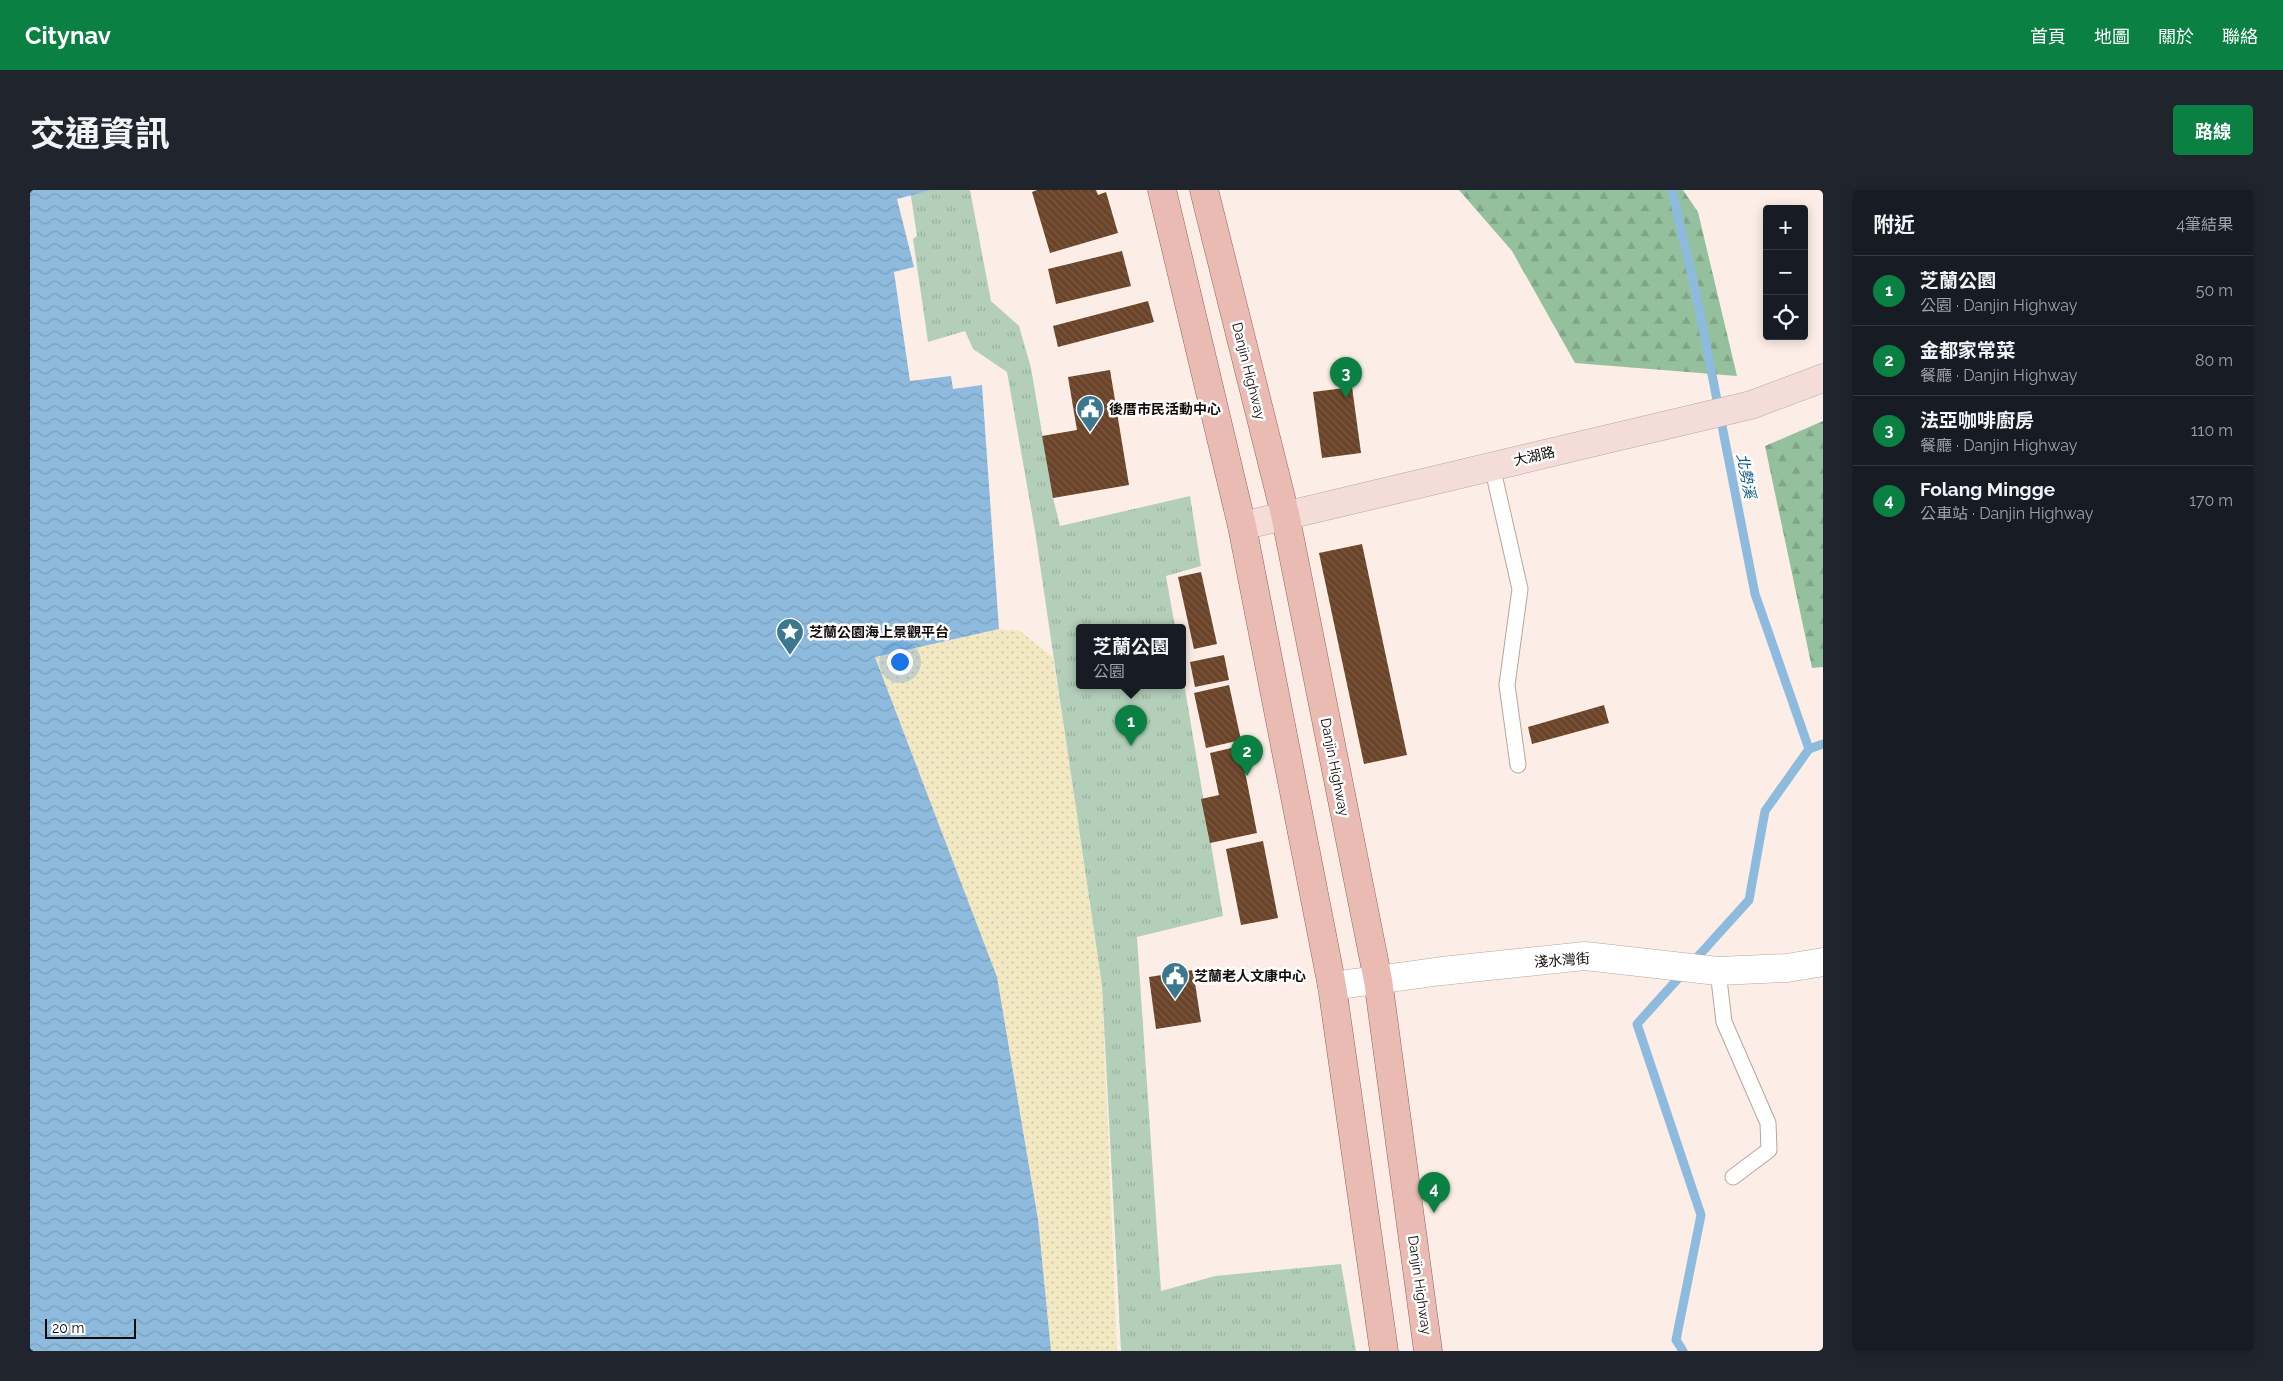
<!DOCTYPE html>
<html lang="zh-TW">
<head>
<meta charset="utf-8">
<style>
	:root { --surface:#171b24; --page:#20242c; --text:#f1f3f6; --muted:#9ea1a6; --line:#363941; --accent:#0b8043 }
	body { margin:0; font-family:Raleway,"Noto Sans TC",sans-serif; background:var(--page); color:var(--text) }
	.controls { position:absolute; right:15px; top:15px; display:grid; overflow:hidden; border-radius:5px; box-shadow:0 2px 12px #0003 }
	.controls button { width:45px; height:45px; display:grid; place-items:center; padding:0; border:0; border-bottom:1px solid var(--line); background:var(--surface); color:var(--text); font:25px sans-serif }
	.scale { position:absolute; left:15px; bottom:12px; width:91px; box-sizing:border-box; padding-left:5px; border:2px solid #110c0a; border-top:0; font-size:14px; line-height:18px; white-space:nowrap; color:#110c0a; -webkit-text-stroke:4px #fff; paint-order:stroke }
	.you { position:absolute; left:869px; top:471px; width:18px; height:18px; margin:-12px; border:4px solid #fff; border-radius:50%; background:#1a73e8; box-shadow:0 0 0 8px #1a73e833 }
	.badge { display:grid; place-items:center; width:32px; height:32px; border-radius:50%; background:var(--accent); color:#fff; font-size:16px; font-weight:700 }
	.pin { position:absolute; translate:-50% -41px; filter:drop-shadow(0 1px 2px #0008) }
	.pin::after { content:''; position:absolute; top:26px; width:18px; height:15px; background:inherit; clip-path:polygon(0 0,100% 0,50% 100%) }
	.popup { position:absolute; left:1046px; top:434px; width:110px; height:65px; box-sizing:border-box; display:grid; place-content:center; border-radius:5px; background:var(--surface); filter:drop-shadow(0 1px 4px #0005); font-size:16px; white-space:nowrap; color:var(--muted) }
	.popup b { font-size:19px; color:var(--text) }
	.popup::after { content:''; position:absolute; left:50%; top:100%; margin-left:-10px; border:10px solid transparent; border-top-color:var(--surface) }
	.list { margin:0; padding:0; list-style:none }
	h2 { display:flex; justify-content:space-between; align-items:center; height:65px; margin:0; padding:0 20px; font-size:21px }
	h2 small { font-size:16px; font-weight:400; color:var(--muted) }
	.list li { display:grid; grid-template-columns:32px 1fr auto; gap:15px; align-items:center; box-sizing:border-box; height:70px; padding:0 20px; border-top:1px solid var(--line) }
	.list b { display:block; font-size:19px; white-space:nowrap }
	.list p { margin:0; font-size:16px; white-space:nowrap; color:var(--muted) }
	.list em { font-size:16px; font-style:normal; color:var(--muted) }
	.icon { flex:none; width:28px; height:28px; fill:none; stroke:currentColor; stroke-width:2; stroke-linecap:round; stroke-linejoin:round }
	.map { position:relative; flex:none; width:1793px; height:1161px; overflow:hidden; border-radius:5px }
	header { display:flex; align-items:center; gap:30px; box-sizing:border-box; height:70px; padding:0 25px; background:var(--accent); color:#fff }
	header strong { font-size:24px }
	nav { display:flex; gap:28px; margin-inline-start:auto; font-size:18px }
	.intro { display:flex; align-items:center; justify-content:space-between; box-sizing:border-box; height:120px; padding:0 30px }
	h1 { margin:0; font-size:35px }
	.button { padding:12px 22px; border-radius:5px; background:var(--accent); color:#fff; font-size:18px; font-weight:700 }
	main { display:flex; gap:30px; padding:0 30px }
	aside { flex:1; background:var(--surface); border-radius:5px; box-shadow:0 2px 12px #0003 }
	.map>svg:first-child { display:block }
	.forest { fill:url(#forest-firs) }
	.sand { fill:url(#sand-dots) }
	.park { fill:url(#park-tufts) }
	.water { fill:url(#water-waves) }
	.lines { fill:none; stroke-linecap:round; stroke-linejoin:round }
	.stream { stroke:#8ebbdd; stroke-width:9 }
	.building { fill:url(#building-back-hatch) }
	.lane-casing { stroke:#b4a79f; stroke-width:17 }
	.street-casing { stroke:#b4a79f; stroke-width:29 }
	.secondary-casing { stroke:#b4a79f; stroke-width:29 }
	.primary-casing { stroke:#956057; stroke-width:29 }
	.lane { stroke:#fff; stroke-width:15 }
	.street { stroke:#fff; stroke-width:28 }
	.secondary { stroke:#f4ddd9; stroke-width:28 }
	.primary { stroke:#eabbb3; stroke-width:28 }
	.labels { text-anchor:middle; dominant-baseline:central; stroke-width:5; stroke-linejoin:round; paint-order:stroke }
	.street-label { font-size:14px; fill:#110c0a; stroke:#fff }
	.poi-label { font-size:14px; font-weight:bold; fill:#110c0a; stroke:#fff; text-anchor:start }
	.water-label { font-size:15px; font-style:italic; fill:#0e5984; stroke:#fff }
</style>
</head>
<body>
<header>
<strong>Citynav</strong>
<nav><a>首頁</a><a>地圖</a><a>關於</a><a>聯絡</a></nav>
</header>
<div class="intro"><h1>交通資訊</h1><a class="button">路線</a></div>
<main>
<div class="map">
<svg width="1793" height="1161" viewBox="0 0 1793 1161">
	<defs>
		<pattern id="forest-firs" width="22" height="20" patternUnits="userSpaceOnUse" patternTransform="scale(1.25)"><rect width="22" height="20" fill="#94c09e"/><path d="M5 1l3.5 6h-7zM16 11l3.5 6h-7z" fill="#7fa487"/></pattern>
		<pattern id="sand-dots" width="8" height="8" patternUnits="userSpaceOnUse" patternTransform="scale(1.25)"><rect width="8" height="8" fill="#f2e8c2"/><path d="M2 2h.1M6 6h.1" fill="none" stroke="#cec6a5" stroke-width="1.8" stroke-linecap="round"/></pattern>
		<pattern id="park-tufts" width="24" height="20" patternUnits="userSpaceOnUse" patternTransform="scale(1.25)"><rect width="24" height="20" fill="#b3cfb9"/><path d="M3 7l-1-3M5 7V3M7 7l1-3M15 17l-1-3M17 17v-4M19 17l1-3" fill="none" stroke="#99b19e"/></pattern>
		<pattern id="water-waves" width="16" height="10" patternUnits="userSpaceOnUse" patternTransform="scale(1.25)"><rect width="16" height="10" fill="#8ebbdd"/><path d="M0 5q4-4 8 0t8 0" fill="none" stroke="#79a0bc"/></pattern>
		<pattern id="building-back-hatch" width="6" height="6" patternUnits="userSpaceOnUse" patternTransform="scale(1.25)"><rect width="6" height="6" fill="#6a4328"/><path d="M-1 5l2 2M0 0l6 6M5-1l2 2" fill="none" stroke="#7a5a44"/></pattern>
	</defs>
	<rect width="100%" height="100%" fill="#fceee6"/>
	<!-- forest -->
	<g class="forest">
		<path d="M1429 0H1653L1668 22 1707 186 1545 173 1482 61Z"/>
		<path d="M1793 231V477L1782 478 1735 256Z"/>
	</g>
	<!-- sand -->
	<path class="sand" d="M969 439 990 441 1023 467 1072 795 1087 1161H1021L1008 1026 967 787 845 467Z"/>
	<!-- park -->
	<path class="park" d="M880 0H940L961 111 989 136 1001 178 1023 308 1030 336 1160 306 1171 376 1136 386 1145 437H1050V495H1152V481L1193 726 1107 747 1131 1101 1185 1086 1311 1074 1326 1161H1091L1072 795 1005 341 977 182 943 159 935 141 898 152 883 49 887 46Z"/>
	<!-- water -->
	<path class="water" d="M0 0H901L867 9 884 77 864 82 880 191 921 186 923 199 952 195 969 439 845 467 967 787 1008 1029 1021 1161H0Z"/>
	<g class="lines">
		<!-- stream -->
		<g class="stream">
			<path d="M1642 0 1667 108 1725 404 1779 559 1793 554"/>
			<path d="M1653 1161 1646 1150 1671 1025 1607 834 1719 710 1735 621 1779 559"/>
		</g>
	</g>
	<!-- building -->
	<g class="building">
		<path d="M1007 0H1066L1068 5 1076 2 1088 43 1020 63 1002 2Z"/>
		<path d="M1092 61 1101 96 1026 114 1018 79Z"/>
		<path d="M1118 111 1124 132 1028 157 1023 136Z"/>
		<path d="M1080 180 1099 295 1023 308 1012 246 1047 240 1038 187Z"/>
		<path d="M1322 197 1331 263 1292 268 1283 202Z"/>
		<path d="M1332 354 1377 565 1334 574 1289 363Z"/>
		<path d="M1171 382 1187 454 1164 459 1148 387Z"/>
		<path d="M1194 465 1199 490 1165 497 1160 472Z"/>
		<path d="M1199 495 1211 550 1176 558 1164 503Z"/>
		<path d="M1574 515 1579 533 1502 554 1498 537Z"/>
		<path d="M1210 556 1227 643 1180 653 1171 609 1189 605 1180 563Z"/>
		<path d="M1233 651 1248 728 1211 735 1196 659Z"/>
		<path d="M1163 780 1171 832 1126 839 1119 787Z"/>
	</g>
	<g class="lines">
		<defs>
			<g id="lane">
				<path d="M1462 276 1490 399 1477 495 1488 575"/>
				<path d="M1688 781 1694 832 1738 933 1739 960 1703 987"/>
			</g>
			<path id="street" d="M1302 796 1412 781 1555 766 1688 781 1757 778 1793 772"/>
			<path id="secondary" d="M1212 336 1721 215 1793 188"/>
			<g id="primary">
				<path d="M1132 0 1212 336 1302 796 1354 1161"/>
				<path d="M1174 0 1255 324 1348 790 1398 1161"/>
			</g>
		</defs>
		<!-- lane casing -->
		<use href="#lane" class="lane-casing"/>
		<!-- street casing -->
		<use href="#street" class="street-casing"/>
		<!-- secondary casing -->
		<use href="#secondary" class="secondary-casing"/>
		<!-- primary casing -->
		<use href="#primary" class="primary-casing"/>
		<!-- lane -->
		<use href="#lane" class="lane"/>
		<!-- street -->
		<use href="#street" class="street"/>
		<!-- secondary -->
		<use href="#secondary" class="secondary"/>
		<!-- primary -->
		<use href="#primary" class="primary"/>
	</g>
	<!-- icons -->
	<defs>
		<symbol id="civic-pin" viewBox="-11 -11 22 30"><path d="M0 17L-7.5 6A9.5 9.5 0 1 1 7.5 6Z" fill="#3b788f" stroke="#fff"/><path d="M-.6-6.5H3V-4.5H.6V-3L4-1V1h2V6H-6V1h2V-1L-.6-3ZM-1.2 2.5V6h2.4V2.5Z" fill="#fff"/></symbol>
		<symbol id="sight-pin" viewBox="-11 -11 22 30"><path d="M0 17L-7.5 6A9.5 9.5 0 1 1 7.5 6Z" fill="#3b788f" stroke="#fff"/><path d="M0-6L1.8-2.2L6-1.7L2.9 1.2L3.7 5.4L0 3.3L-3.7 5.4L-2.9 1.2L-6-1.7L-1.8-2.2Z" fill="#fff"/></symbol>
	</defs>
	<g fill-rule="evenodd">
		<use href="#civic-pin" x="1044" y="203" width="32" height="43"/>
		<use href="#sight-pin" x="744" y="426" width="32" height="43"/>
		<use href="#civic-pin" x="1129" y="770" width="32" height="43"/>
	</g>
	<g class="labels">
		<!-- street labels -->
		<g class="street-label">
			<text transform="translate(1219 181) rotate(76)">Danjin Highway</text>
			<text transform="translate(1504 266) rotate(-13)">大湖路</text>
			<text transform="translate(1305 577) rotate(79)">Danjin Highway</text>
			<text transform="translate(1532 770) rotate(-4)">淺水灣街</text>
			<text transform="translate(1390 1095) rotate(82)">Danjin Highway</text>
		</g>
		<!-- poi labels -->
		<g class="poi-label">
			<text x="1079" y="219">後厝市民活動中心</text>
			<text x="779" y="442">芝蘭公園海上景觀平台</text>
			<text x="1164" y="786">芝蘭老人文康中心</text>
		</g>
		<!-- water labels -->
		<g class="water-label">
			<text transform="translate(1716 286) rotate(79)">北勢溪</text>
		</g>
	</g>
</svg>
<div class="controls">
<button>+</button>
<button>−</button>
<button><svg class="icon" aria-label="locate" viewBox="0 0 24 24"><circle cx="12" cy="12" r="6"/><path d="M12 2v4M12 18v4M2 12h4M18 12h4"/></svg></button>
</div>
<div class="scale">20 m</div>
<div class="you"></div>
<div class="pin badge" style="left:1101px;top:556px">1</div>
<div class="popup"><b>芝蘭公園</b>公園</div>
<div class="pin badge" style="left:1217px;top:586px">2</div>
<div class="pin badge" style="left:1316px;top:208px">3</div>
<div class="pin badge" style="left:1404px;top:1023px">4</div>
</div>
<aside>
<h2>附近<small>4筆結果</small></h2>
<ul class="list">
<li><span class="badge">1</span><div><b>芝蘭公園</b><p>公園 · Danjin Highway</p></div><em>50 m</em></li>
<li><span class="badge">2</span><div><b>金都家常菜</b><p>餐廳 · Danjin Highway</p></div><em>80 m</em></li>
<li><span class="badge">3</span><div><b>法亞咖啡廚房</b><p>餐廳 · Danjin Highway</p></div><em>110 m</em></li>
<li><span class="badge">4</span><div><b>Folang Mingge</b><p>公車站 · Danjin Highway</p></div><em>170 m</em></li>
</ul>
</aside>
</main>
</body>
</html>
